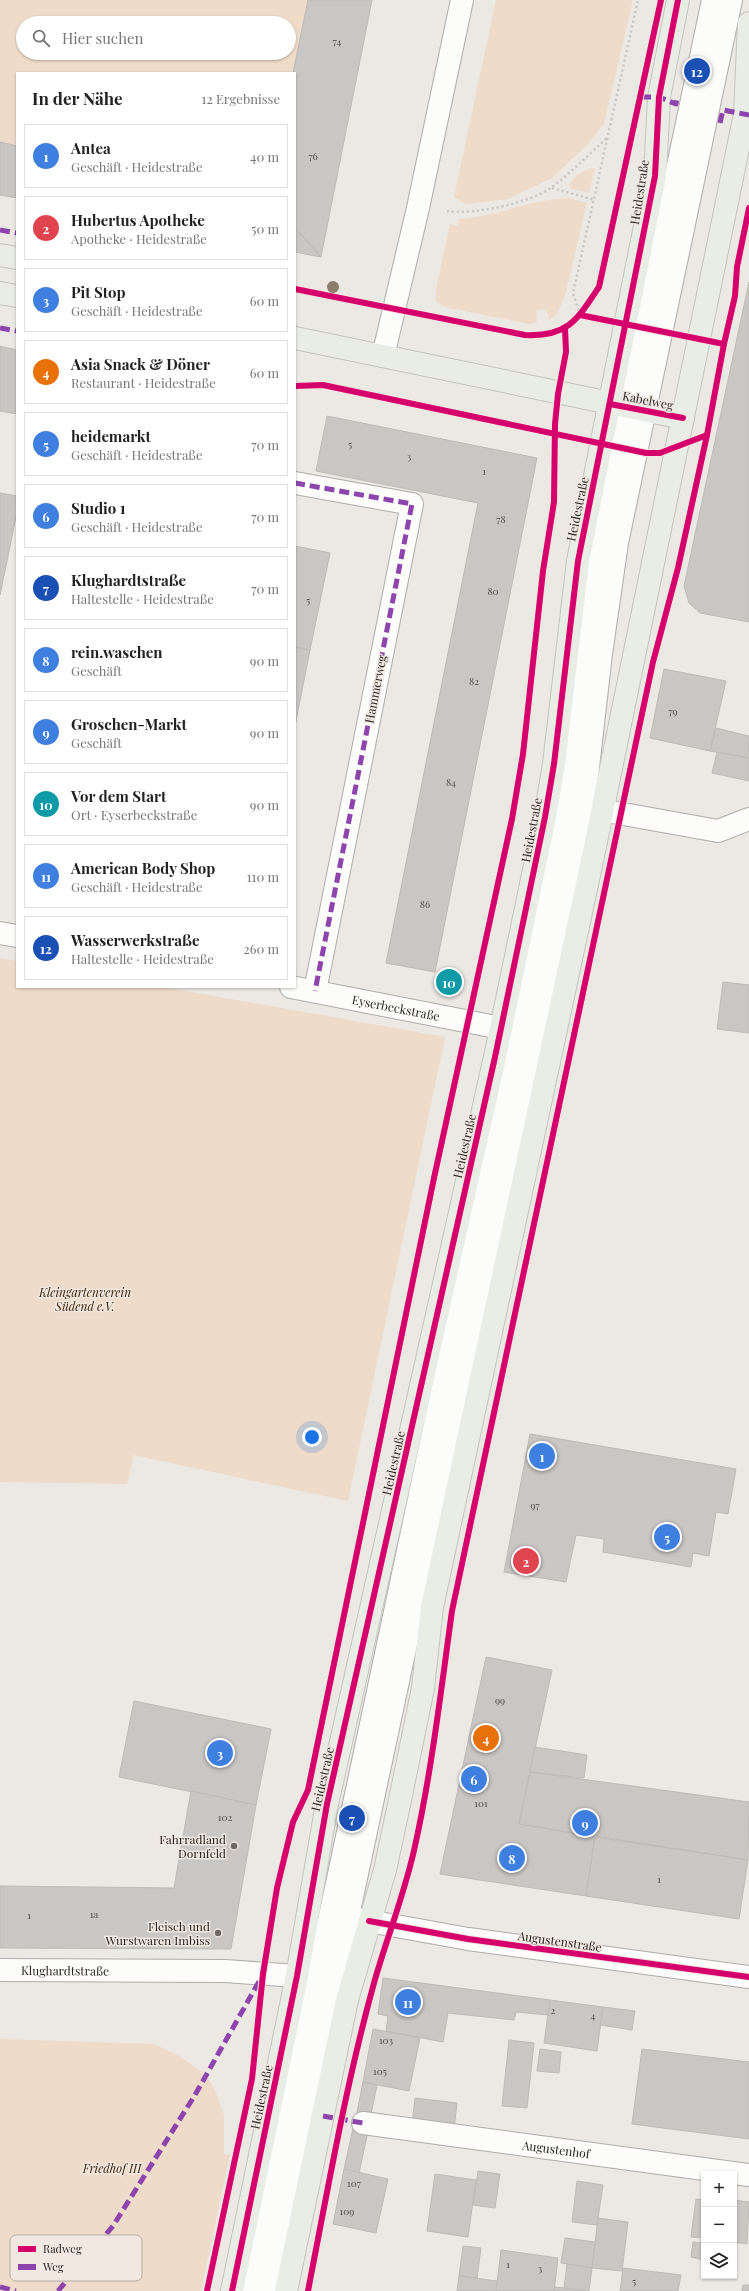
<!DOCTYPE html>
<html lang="de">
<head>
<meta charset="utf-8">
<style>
	:root { --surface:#fff; --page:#f2f2f2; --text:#222; --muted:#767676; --line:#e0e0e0; --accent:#7c3aed }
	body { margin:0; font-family:"Playfair Display",serif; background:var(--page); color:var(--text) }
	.controls { position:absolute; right:12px; bottom:12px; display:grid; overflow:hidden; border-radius:0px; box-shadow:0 1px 3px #0004 }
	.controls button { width:36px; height:36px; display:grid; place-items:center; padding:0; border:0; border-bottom:1px solid var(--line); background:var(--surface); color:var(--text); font:20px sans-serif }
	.you { position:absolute; left:312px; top:1437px; width:14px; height:14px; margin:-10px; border:3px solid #fff; border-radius:50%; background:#1a73e8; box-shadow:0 0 0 6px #1a73e833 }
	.badge { display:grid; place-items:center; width:26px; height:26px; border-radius:50%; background:var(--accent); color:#fff; font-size:13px; font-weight:700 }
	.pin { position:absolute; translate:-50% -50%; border:2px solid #fff; box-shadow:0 1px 4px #0006 }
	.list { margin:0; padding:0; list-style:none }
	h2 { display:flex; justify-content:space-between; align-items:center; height:52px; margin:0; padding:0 16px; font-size:17px }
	h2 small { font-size:13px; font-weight:400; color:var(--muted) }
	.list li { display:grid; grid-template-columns:26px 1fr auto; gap:12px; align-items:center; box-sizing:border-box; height:64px; margin:0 8px 8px; padding:0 8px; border:1px solid var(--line); border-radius:0px }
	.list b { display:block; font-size:15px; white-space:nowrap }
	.list p { margin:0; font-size:13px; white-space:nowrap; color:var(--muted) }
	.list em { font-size:13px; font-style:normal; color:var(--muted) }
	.icon { flex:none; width:22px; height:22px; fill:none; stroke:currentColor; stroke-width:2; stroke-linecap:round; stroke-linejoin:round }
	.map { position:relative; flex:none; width:749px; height:2291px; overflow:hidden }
	.search { position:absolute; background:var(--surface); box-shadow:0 1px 3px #0004; left:16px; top:16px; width:280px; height:44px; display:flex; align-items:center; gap:10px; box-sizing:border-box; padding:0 14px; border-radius:22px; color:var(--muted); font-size:15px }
	.panel { position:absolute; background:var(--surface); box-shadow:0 1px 3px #0004; left:16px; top:72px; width:280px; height:916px; border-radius:0px }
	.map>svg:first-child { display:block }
	.green { fill:#efdbc9; fill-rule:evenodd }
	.building { fill:#c9c6c4; stroke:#bdbab7 }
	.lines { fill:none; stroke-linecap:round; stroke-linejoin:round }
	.minor-casing { stroke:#afaca9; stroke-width:24 }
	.major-casing { stroke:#c5c3c1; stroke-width:24 }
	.path { stroke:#c7c6c4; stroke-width:2.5; stroke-dasharray:2 3; stroke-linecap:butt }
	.minor { stroke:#fcfcfb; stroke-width:22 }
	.major { stroke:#eaede5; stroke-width:22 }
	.quiet { stroke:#8e44ad; stroke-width:5; stroke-dasharray:10 5; stroke-linecap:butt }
	.cycleway-casing { stroke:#f0e8e1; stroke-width:8 }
	.cycleway { stroke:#d6006c; stroke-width:6 }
	.tree { fill:#8d7d6b }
	.poi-dot { fill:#6d6967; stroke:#f0e8e1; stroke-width:1.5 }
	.labels { text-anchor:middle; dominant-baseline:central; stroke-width:3; stroke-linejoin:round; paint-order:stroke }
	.number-label { font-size:10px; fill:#504d4b }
	.street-label { font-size:12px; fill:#282523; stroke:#f0e8e1 }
	.park-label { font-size:12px; font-style:italic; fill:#402508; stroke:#f0e8e1 }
	.poi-label { font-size:12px; fill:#282523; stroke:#f0e8e1; text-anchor:end }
	.key { fill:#f0e8e1; stroke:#b4aea8; stroke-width:1 }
	.key-label { font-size:11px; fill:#282523 }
</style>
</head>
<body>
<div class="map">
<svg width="749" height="2291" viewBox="0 0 749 2291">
	<rect width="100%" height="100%" fill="#ece8e4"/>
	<!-- green -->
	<g class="green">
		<path d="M0 0H308L293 73H17V146L0 142ZM23 23H289V53H23Z"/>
		<path d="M496 0H633L604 124 587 145 552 178 508 199 466 204 454 197Z"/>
		<path d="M595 168 589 193 571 189 569 185C576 175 583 169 595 168Z"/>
		<path d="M569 198 587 203 565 296 557 314 550 320 546 309 536 311 537 322 529 324 445 307 436 301V289L450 224 458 226 459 219C497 217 531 199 569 198Z"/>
		<path d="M0 958 17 961V987H163L445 1037 348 1501 134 1455 127 1484 0 1482Z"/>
		<path d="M0 2039 154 2044 179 2056 206 2075 215 2090 224 2115V2154L230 2155 201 2291H0Z"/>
	</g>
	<!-- building -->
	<g class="building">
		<path d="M308 0H372L321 257 295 228V73H293Z"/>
		<path d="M0 142 17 146V198L0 195Z"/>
		<path d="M295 228 321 257 295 252Z"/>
		<path d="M749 282V622L700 613 689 603 684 586Z"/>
		<path d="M0 346 17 350V414L0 411Z"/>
		<path d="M327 416 537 458 435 972 386 963 478 503 316 471Z"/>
		<path d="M0 493 17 496V512L0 595Z"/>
		<path d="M295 546 330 553 310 650 295 647Z"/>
		<path d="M295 647 310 650 295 726Z"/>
		<path d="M664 669 726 681 710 751 650 738Z"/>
		<path d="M716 728 749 736 748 758 710 751Z"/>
		<path d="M717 752 749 758V781L712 773Z"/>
		<path d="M723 982 749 985V1033L717 1029Z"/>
		<path d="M530 1434 736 1469 728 1514 716 1512 709 1556 693 1553 691 1567 603 1552 604 1539 576 1535 566 1582 504 1572Z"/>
		<path d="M486 1657 552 1670 519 1824 595 1837 586 1896 440 1874Z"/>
		<path d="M134 1701 271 1729 256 1805 119 1777Z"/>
		<path d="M535 1747 587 1755 584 1778 530 1772Z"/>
		<path d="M530 1772 749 1802 748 1860 519 1824Z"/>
		<path d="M191 1791 256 1805 231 1949 0 1948V1886L174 1888Z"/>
		<path d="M595 1837 748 1860 739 1919 586 1896Z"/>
		<path d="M383 1978 550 2000 548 2015 516 2012 514 2020 448 2013 443 2042 386 2031 388 2016 378 2014Z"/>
		<path d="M550 2000 603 2007 597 2051 544 2043Z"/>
		<path d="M603 2007 635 2011 632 2030 600 2025Z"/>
		<path d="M373 2029 420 2038 409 2091 363 2082Z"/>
		<path d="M509 2040 534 2043 527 2108 502 2106Z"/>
		<path d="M540 2049 561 2052 559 2073 537 2071Z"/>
		<path d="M642 2049 749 2062V2139L632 2124Z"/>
		<path d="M363 2082 377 2085 370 2119 356 2117Z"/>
		<path d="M415 2098 457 2103 454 2129 412 2124Z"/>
		<path d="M354 2124 369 2127 359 2173 344 2169Z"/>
		<path d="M344 2169 388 2179 376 2233 333 2224Z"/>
		<path d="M478 2171 500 2174 495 2208 473 2205Z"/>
		<path d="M435 2174 476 2180 468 2237 427 2231Z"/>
		<path d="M577 2181 603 2185 597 2225 572 2222Z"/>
		<path d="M696 2199 704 2200V2238L691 2237Z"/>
		<path d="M734 2200 749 2202 747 2244 734 2242Z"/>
		<path d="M598 2218 628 2222 622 2271 592 2268Z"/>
		<path d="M565 2238 595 2242 592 2268 561 2263Z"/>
		<path d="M693 2242 704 2243V2260L691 2257Z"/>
		<path d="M463 2246 481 2248 477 2278 459 2276Z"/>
		<path d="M501 2250 558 2258 554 2291H496Z"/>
		<path d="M567 2264 592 2268 589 2291 564 2288Z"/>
		<path d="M623 2268 681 2275 678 2291H620Z"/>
		<path d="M459 2276 497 2281 496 2291H457Z"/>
		<path d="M743 2285H749V2291H742Z"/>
		<path d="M555 2287 564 2288 586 2291H554Z"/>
	</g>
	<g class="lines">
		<defs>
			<g id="minor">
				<path d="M383 356 418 208 462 0"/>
				<path d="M295 483 412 504 315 991"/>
				<path d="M601 810 718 831 749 819"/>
				<path d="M0 933 17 936"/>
				<path id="s1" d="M291 987 501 1028"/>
				<path d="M352 1918 468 1939 749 1977"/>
				<path id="s2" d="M0 1970 225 1971 297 1976"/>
				<path id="s3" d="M363 2123 749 2175"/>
				<path d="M250 2291 554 867 573 769 590 599 606 507 713 0"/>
				<path d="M268 2291 572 865 587 776 601 654 617 543 731 0"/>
			</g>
			<g id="major">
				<path d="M0 255 17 258"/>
				<path d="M0 293 17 296"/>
				<path d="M295 338 683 418"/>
				<path d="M232 2291 297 1976 327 1804 495 1057 545 817 554 764 578 561 655 176 659 97 678 0"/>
				<path d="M286 2291 347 2000 385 1870 400 1800 423 1688 432 1607 592 861 745 114 749 23"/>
			</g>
		</defs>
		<!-- minor casing -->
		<use href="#minor" class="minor-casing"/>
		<!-- major casing -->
		<use href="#major" class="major-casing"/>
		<!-- path -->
		<g class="path">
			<path d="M552 188 595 200"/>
			<path d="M447 211C475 215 530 203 552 187 572 172 589 154 607 138"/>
			<path d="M580 315 573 293 638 0"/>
		</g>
		<!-- minor -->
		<use href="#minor" class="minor"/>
		<!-- major -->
		<use href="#major" class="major"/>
		<!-- quiet -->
		<g class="quiet">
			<path d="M641 97H659L676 104 677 97"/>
			<path d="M720 123 723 110 749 115"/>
			<path d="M0 230 17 233"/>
			<path d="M0 328 17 331"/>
			<path d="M295 483 412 504 315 991"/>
			<path d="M323 2116 363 2123"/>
			<path d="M0 2287 16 2291"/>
			<path d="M58 2291 113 2226 195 2095 261 1978"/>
		</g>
		<defs>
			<g id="cycleway">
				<path d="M295 289 525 335C568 337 577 320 599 287L661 0"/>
				<path d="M580 315 724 344"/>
				<path d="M295 386 323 385 646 453H660L707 435"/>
				<path d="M610 404 683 418"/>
				<path d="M369 1921 468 1939 749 1977"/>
				<path d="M207 2291 252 2079 263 1974 277 1888 293 1822 308 1790 434 1178 512 819 523 754 543 571 554 502 555 424 558 394 566 352 565 329"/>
				<path d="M232 2291 297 1976 327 1804 495 1057 545 817 554 764 578 561 655 176 659 97 678 0"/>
				<path d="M308 2291C328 2188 346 2084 374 1983 387 1937 405 1893 415 1846 432 1769 441 1690 452 1611L653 662 678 568 707 435 724 344 735 296 737 267 749 208"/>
			</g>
		</defs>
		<!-- cycleway casing -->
		<use href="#cycleway" class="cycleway-casing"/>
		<!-- cycleway -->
		<use href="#cycleway" class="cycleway"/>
	</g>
	<!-- trees -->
	<circle class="tree" cx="333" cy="287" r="6"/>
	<!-- markers -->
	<g class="poi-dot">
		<circle cx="234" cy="1846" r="4"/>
		<circle cx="218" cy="1933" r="4"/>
	</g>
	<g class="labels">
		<!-- number labels -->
		<g class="number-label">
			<text x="337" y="41">74</text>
			<text x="313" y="156">76</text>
			<text x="350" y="444">5</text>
			<text x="409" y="456">3</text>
			<text x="484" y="471">1</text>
			<text x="501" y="519">78</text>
			<text x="493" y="591">80</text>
			<text x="308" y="600">5</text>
			<text x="474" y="681">82</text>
			<text x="673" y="711">79</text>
			<text x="451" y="782">84</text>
			<text x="425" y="904">86</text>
			<text x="535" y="1505">97</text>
			<text x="500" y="1700">99</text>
			<text x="481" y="1803">101</text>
			<text x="225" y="1817">102</text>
			<text x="659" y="1879">1</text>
			<text x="94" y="1914">1a</text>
			<text x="29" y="1915">1</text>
			<text x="553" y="2010">2</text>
			<text x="593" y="2015">4</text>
			<text x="386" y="2040">103</text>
			<text x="380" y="2071">105</text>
			<text x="354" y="2183">107</text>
			<text x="347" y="2211">109</text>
			<text x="508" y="2264">1</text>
			<text x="540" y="2268">3</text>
			<text x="634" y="2281">5</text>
		</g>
		<!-- street labels -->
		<g class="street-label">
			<text transform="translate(639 192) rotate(-81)">Heidestraße</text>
			<text transform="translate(648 400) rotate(11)">Kabelweg</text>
			<text transform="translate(577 509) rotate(-78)">Heidestraße</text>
			<text transform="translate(375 689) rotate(-79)">Hammerweg</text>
			<text transform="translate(531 830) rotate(-79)">Heidestraße</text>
			<text stroke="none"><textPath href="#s1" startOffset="107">Eyserbeckstraße</textPath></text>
			<text transform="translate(464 1146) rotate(-77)">Heidestraße</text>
			<text transform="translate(393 1463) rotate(-77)">Heidestraße</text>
			<text transform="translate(322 1779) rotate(-77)">Heidestraße</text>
			<text transform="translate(560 1941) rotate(8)">Augustenstraße</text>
			<text stroke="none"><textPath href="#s2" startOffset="65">Klughardtstraße</textPath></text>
			<text transform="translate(261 2097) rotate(-78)">Heidestraße</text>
			<text stroke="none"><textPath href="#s3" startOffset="195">Augustenhof</textPath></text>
		</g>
		<!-- park labels -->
		<g class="park-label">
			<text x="85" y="1292">Kleingartenverein<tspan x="85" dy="14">Südend e.V.</tspan></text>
			<text x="112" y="2168">Friedhof III</text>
		</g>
		<!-- poi labels -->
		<g class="poi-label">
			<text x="226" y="1839">Fahrradland<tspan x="226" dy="14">Dornfeld</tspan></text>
			<text x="210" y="1926">Fleisch und<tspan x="210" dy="14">Wurstwaren Imbiss</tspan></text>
		</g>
	</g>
	<!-- legend -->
	<rect x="10" y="2235" width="132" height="46" rx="6" class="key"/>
	<rect x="18" y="2246" width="18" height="6" fill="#d6006c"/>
	<rect x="18" y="2264" width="18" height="6" fill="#8e44ad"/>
	<g class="key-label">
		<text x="43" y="2253">Radweg</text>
		<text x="43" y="2271">Weg</text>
	</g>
</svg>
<div class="controls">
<button>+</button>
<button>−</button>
<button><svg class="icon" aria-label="layers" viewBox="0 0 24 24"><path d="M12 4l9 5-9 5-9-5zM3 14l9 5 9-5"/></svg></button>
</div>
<div class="you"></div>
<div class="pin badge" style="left:542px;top:1456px;background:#3f7fe0">1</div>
<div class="pin badge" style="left:526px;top:1561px;background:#e0444e">2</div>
<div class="pin badge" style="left:220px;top:1753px;background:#3f7fe0">3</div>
<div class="pin badge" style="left:486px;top:1738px;background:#e8710a">4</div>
<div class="pin badge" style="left:667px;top:1537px;background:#3f7fe0">5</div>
<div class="pin badge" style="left:474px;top:1779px;background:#3f7fe0">6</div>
<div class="pin badge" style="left:352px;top:1818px;background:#1a4fb4">7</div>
<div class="pin badge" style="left:512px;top:1858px;background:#3f7fe0">8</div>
<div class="pin badge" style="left:585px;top:1823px;background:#3f7fe0">9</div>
<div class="pin badge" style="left:449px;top:982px;background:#0f9aa8">10</div>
<div class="pin badge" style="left:408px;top:2002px;background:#3f7fe0">11</div>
<div class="pin badge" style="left:697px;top:71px;background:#1a4fb4">12</div>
<div class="search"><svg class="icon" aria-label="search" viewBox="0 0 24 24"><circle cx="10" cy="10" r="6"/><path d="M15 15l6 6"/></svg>Hier suchen</div>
<section class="panel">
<h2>In der Nähe<small>12 Ergebnisse</small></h2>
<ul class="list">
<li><span class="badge" style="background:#3f7fe0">1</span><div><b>Antea</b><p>Geschäft · Heidestraße</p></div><em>40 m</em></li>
<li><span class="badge" style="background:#e0444e">2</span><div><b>Hubertus Apotheke</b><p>Apotheke · Heidestraße</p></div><em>50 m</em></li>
<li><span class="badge" style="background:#3f7fe0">3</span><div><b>Pit Stop</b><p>Geschäft · Heidestraße</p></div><em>60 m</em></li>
<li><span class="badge" style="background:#e8710a">4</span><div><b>Asia Snack &amp; Döner</b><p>Restaurant · Heidestraße</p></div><em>60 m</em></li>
<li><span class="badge" style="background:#3f7fe0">5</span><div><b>heidemarkt</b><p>Geschäft · Heidestraße</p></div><em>70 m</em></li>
<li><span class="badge" style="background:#3f7fe0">6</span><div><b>Studio 1</b><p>Geschäft · Heidestraße</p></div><em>70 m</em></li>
<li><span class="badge" style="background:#1a4fb4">7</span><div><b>Klughardtstraße</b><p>Haltestelle · Heidestraße</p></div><em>70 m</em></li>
<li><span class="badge" style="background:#3f7fe0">8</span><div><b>rein.waschen</b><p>Geschäft</p></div><em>90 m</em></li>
<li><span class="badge" style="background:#3f7fe0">9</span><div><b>Groschen-Markt</b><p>Geschäft</p></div><em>90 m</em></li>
<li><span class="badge" style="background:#0f9aa8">10</span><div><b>Vor dem Start</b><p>Ort · Eyserbeckstraße</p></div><em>90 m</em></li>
<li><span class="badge" style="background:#3f7fe0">11</span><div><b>American Body Shop</b><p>Geschäft · Heidestraße</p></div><em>110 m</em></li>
<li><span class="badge" style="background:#1a4fb4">12</span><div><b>Wasserwerkstraße</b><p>Haltestelle · Heidestraße</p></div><em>260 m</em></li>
</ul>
</section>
</div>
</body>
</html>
